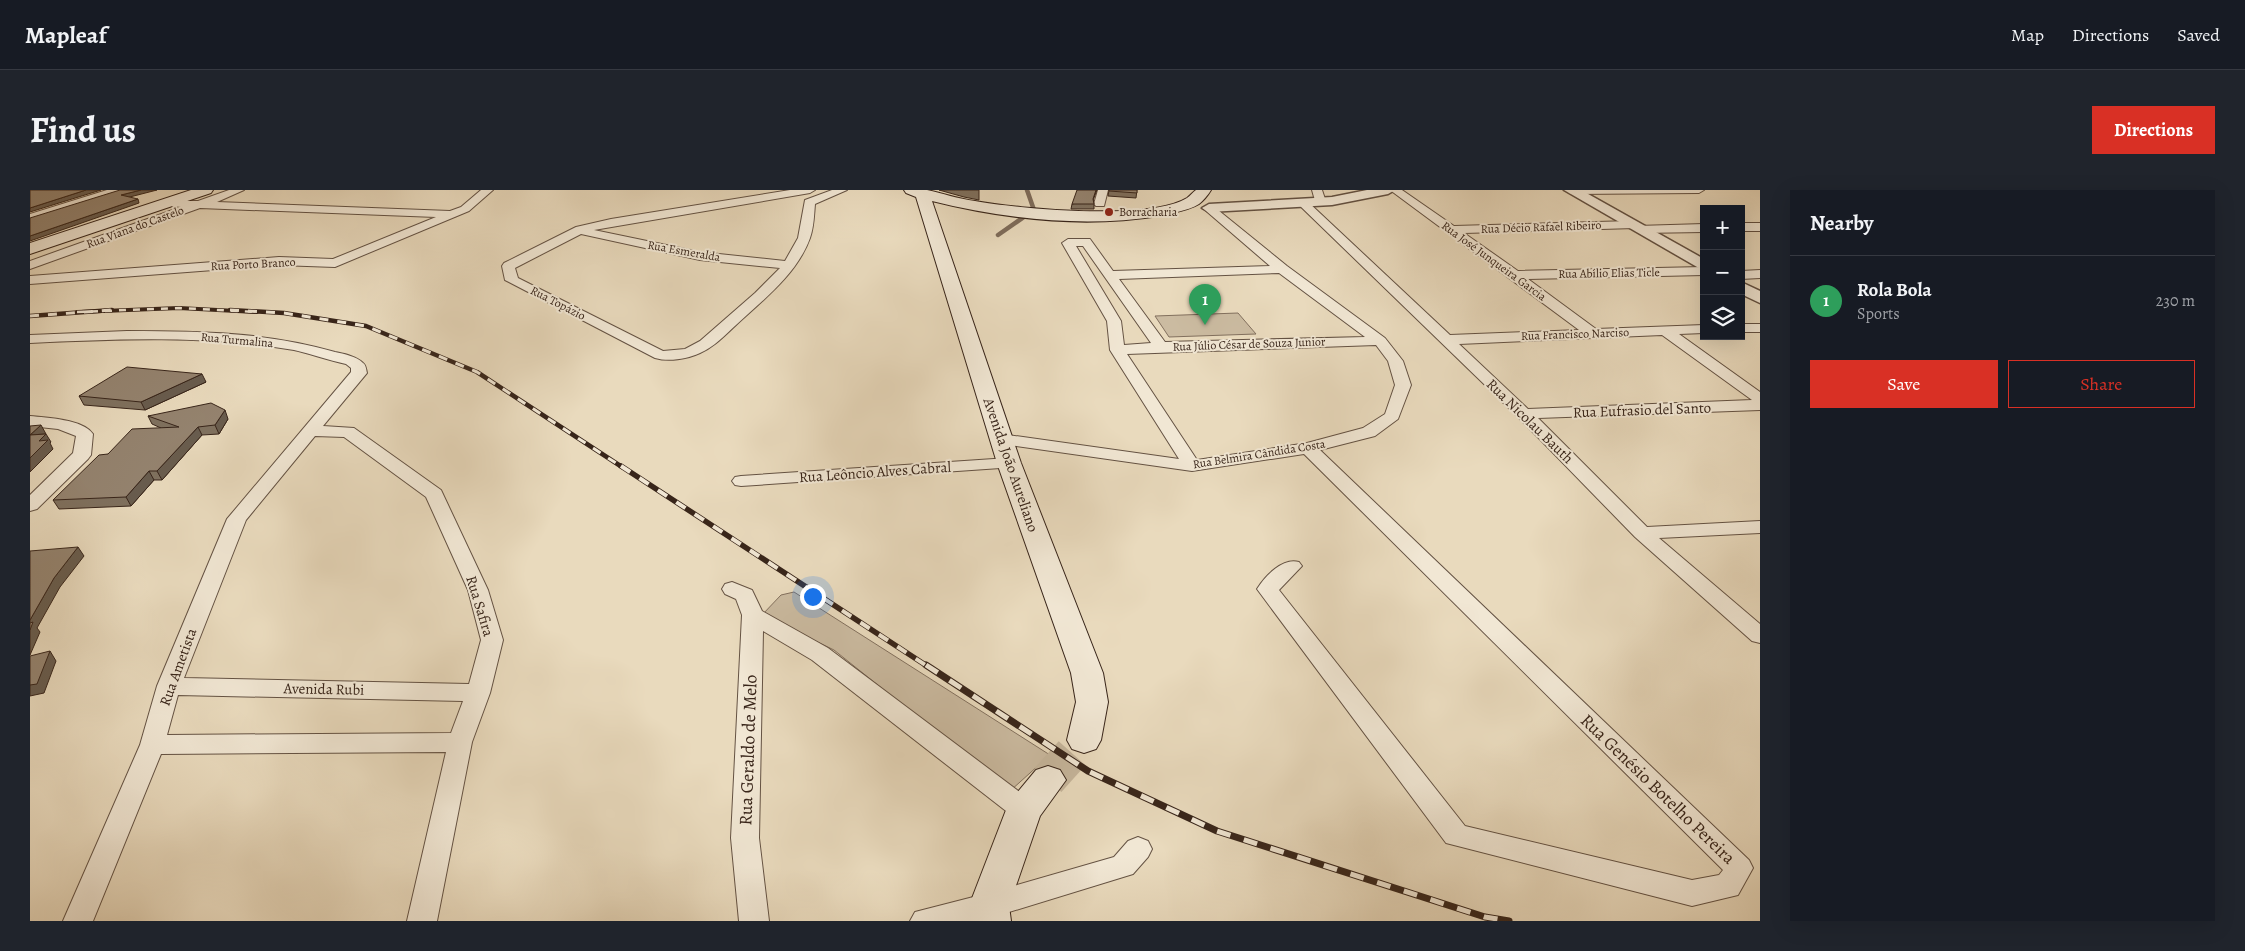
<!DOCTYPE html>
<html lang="en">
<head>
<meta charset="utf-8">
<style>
	:root { --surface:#171b24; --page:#20242c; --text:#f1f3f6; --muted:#9ea1a6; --line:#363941; --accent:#d93025 }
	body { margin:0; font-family:Alegreya,serif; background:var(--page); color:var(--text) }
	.controls { position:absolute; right:15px; top:15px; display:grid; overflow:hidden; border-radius:0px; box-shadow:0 5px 20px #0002 }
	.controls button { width:45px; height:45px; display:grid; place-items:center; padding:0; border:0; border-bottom:1px solid var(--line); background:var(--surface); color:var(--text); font:25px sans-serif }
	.you { position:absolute; left:782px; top:406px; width:18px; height:18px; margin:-12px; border:4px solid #fff; border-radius:50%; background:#1a73e8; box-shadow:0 0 0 8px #1a73e833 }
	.badge { display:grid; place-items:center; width:32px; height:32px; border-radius:50%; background:var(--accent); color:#fff; font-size:16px; font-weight:700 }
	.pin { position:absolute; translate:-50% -41px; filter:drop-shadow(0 1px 2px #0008) }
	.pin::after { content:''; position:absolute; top:26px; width:18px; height:15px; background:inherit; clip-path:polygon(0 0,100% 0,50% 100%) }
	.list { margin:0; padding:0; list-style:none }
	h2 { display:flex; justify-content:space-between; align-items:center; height:65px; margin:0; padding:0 20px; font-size:21px }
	h2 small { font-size:16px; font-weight:400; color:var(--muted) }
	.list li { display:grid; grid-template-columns:32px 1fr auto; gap:15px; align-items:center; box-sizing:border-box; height:90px; padding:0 20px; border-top:1px solid var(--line) }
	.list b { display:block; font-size:19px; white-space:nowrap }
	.list p { margin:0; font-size:16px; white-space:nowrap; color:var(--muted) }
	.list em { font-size:16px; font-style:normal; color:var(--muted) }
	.actions { display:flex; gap:10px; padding:15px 20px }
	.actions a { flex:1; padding:11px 0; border:1px solid var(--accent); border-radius:0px; text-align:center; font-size:18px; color:var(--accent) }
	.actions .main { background:var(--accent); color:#fff }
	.icon { flex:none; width:28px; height:28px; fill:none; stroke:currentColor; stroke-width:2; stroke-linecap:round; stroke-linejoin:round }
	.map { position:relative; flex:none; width:1730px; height:731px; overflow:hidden; border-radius:0px }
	header { display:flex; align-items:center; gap:30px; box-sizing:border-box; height:70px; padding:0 25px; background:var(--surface); border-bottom:1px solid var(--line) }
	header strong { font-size:24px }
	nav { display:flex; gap:28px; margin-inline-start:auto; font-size:18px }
	.intro { display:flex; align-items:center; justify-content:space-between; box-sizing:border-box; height:120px; padding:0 30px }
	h1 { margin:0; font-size:35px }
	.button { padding:12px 22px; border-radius:0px; background:var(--accent); color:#fff; font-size:18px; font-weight:700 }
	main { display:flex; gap:30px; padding:0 30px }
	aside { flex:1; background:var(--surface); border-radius:0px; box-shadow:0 5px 20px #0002 }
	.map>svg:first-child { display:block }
	.green { fill:#cbbba1; stroke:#82705e }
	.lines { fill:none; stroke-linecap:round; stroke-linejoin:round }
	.stream { stroke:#7e6c5b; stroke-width:4.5 }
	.secondary-tunnel { stroke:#c6b69c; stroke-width:36; stroke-dasharray:36 18; stroke-linecap:butt }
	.minor-casing { stroke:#645243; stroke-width:2 }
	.tertiary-casing { stroke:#645243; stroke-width:3 }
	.secondary-casing { stroke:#38251a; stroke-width:2 }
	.minor { fill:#f1e7d4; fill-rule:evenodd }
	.tertiary { fill:#f1e7d4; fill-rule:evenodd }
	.secondary { fill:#f1e7d4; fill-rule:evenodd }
	.rail-far3-casing { stroke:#38251a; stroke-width:4 }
	.rail-far2-casing { stroke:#38251a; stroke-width:4.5 }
	.rail-far1-casing { stroke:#38251a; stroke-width:5.5 }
	.rail-casing { stroke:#38251a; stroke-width:7 }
	.rail-far3 { stroke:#f1e7d4; stroke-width:2.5; stroke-dasharray:7; stroke-linecap:butt }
	.rail-far2 { stroke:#f1e7d4; stroke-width:3; stroke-dasharray:9; stroke-linecap:butt }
	.rail-far1 { stroke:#f1e7d4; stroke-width:4; stroke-dasharray:11; stroke-linecap:butt }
	.rail { stroke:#f1e7d4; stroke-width:5; stroke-dasharray:14; stroke-linecap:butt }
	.wall { fill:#7f715f; stroke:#38251a }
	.shaded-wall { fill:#685c4e; stroke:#38251a }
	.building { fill:#94836f; stroke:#38251a }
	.poi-dot { fill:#8f2418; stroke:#f1e7d4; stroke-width:2 }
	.labels { text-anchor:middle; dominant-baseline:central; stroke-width:4; stroke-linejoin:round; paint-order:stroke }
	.far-poi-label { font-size:12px; fill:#38251a; stroke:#f1e7d4; text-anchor:start }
	.far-street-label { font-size:12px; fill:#38251a; stroke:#f1e7d4 }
	.street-label { font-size:15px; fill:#38251a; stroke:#f1e7d4 }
	.near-street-label { font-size:18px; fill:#38251a; stroke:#f1e7d4 }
</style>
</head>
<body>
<header>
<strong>Mapleaf</strong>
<nav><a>Map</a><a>Directions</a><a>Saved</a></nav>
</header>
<div class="intro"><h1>Find us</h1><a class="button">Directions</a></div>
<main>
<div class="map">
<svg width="1730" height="731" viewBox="0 0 1730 731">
	<rect width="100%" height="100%" fill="#e9dabd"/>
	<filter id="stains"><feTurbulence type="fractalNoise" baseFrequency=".004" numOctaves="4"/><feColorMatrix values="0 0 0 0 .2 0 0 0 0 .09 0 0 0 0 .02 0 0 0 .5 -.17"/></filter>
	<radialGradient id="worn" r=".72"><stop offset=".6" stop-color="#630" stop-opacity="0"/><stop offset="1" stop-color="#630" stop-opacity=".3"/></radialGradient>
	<!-- green -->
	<g class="green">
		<path d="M1208 123 1226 144 1139 147 1125 126Z"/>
		<path d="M764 402 1020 565 980 601 804 460 732 425 751 405Z"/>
	</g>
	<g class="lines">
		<!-- stream -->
		<path class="stream" d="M968 45 1004 20 997 0"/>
		<!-- secondary-tunnel -->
		<path class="secondary-tunnel" d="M1018 590 1054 550"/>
		<defs>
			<g id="minor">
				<path d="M77 0H93L92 2 0 31V24Z"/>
				<path d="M199 0H214L187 12 420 21 431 17 451 0H463L439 21 305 77 249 75 0 94V86L249 67 303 69 406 27 170 18 0 79V71L151 17 133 15 131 13 133 11H168Z"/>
				<path d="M760 0H785L780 3 564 40 670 62 755 71 768 48 775 10 802 0H817L785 14C784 25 784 37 780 48 767 84 734 109 706 135 695 145 684 157 670 163 657 169 639 172 625 168L475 90 472 76 474 73 546 37 581 29ZM551 44 670 70 750 78 725 103 670 151 655 159 633 161 488 88 485 78Z"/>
				<path d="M1068 0H1078L1074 16H1066L1064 14Z"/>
				<path d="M1282 0H1292L1296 12 1294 14H1286Z"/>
				<path d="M1360 0H1372L1424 36 1602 31 1606 33 1607 36 1674 34V42L1610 43 1606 41 1605 38 1434 43 1488 81 1674 77V85L1498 89 1566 139 1674 135V143L1649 144 1730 202V220L1508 228 1617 337 1730 331V343L1629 348 1730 434V453L1722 451 1605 347 1488 227 1267 13 1269 11H1277L1420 145 1549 140ZM1632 145 1722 210 1498 219 1429 154Z"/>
				<path d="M1538 0H1674L1669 3 1543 4 1539 3Z"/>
				<path d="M1179 15 1183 16 1257 76 1355 148 1373 171 1381 195 1368 229 1345 246 1290 260 1719 670 1723 678 1708 705 1662 716 1416 653 1227 399C1235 386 1253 367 1269 372L1272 376 1249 400 1435 636 1662 690 1689 685 1693 680 1274 264 1162 281 965 253 962 249 965 245 971 244 1149 269 1080 160 1077 131 1032 53 1038 49H1060L1083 81 1240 76 1175 20 1173 18ZM1046 56H1053L1121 153 1094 155 1091 131ZM1249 83 1335 147 1135 152 1089 89ZM1346 155 1358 171 1365 195 1355 224 1333 238 1277 253 1167 270 1097 164Z"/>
				<rect x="1711" y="33" width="19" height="8"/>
				<path d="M1730 80V88L1711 89V81Z"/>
				<rect x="1711" y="134" width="19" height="8"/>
				<path d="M97 141C167 141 237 142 305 162 314 164 326 166 333 173 336 175 336 179 337 183L293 236 324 238 411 300 458 400 473 450 460 503 442 552 407 731H377L416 562 131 564 63 731H33L110 555 127 496 197 329 321 182V178L316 174C298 170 281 164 264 160 177 145 87 149 0 153V145ZM285 246 314 247 396 307 438 400 451 450 439 494 154 488 216 330ZM148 505 433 511 421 543 137 545Z"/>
				<path d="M0 226C17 228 53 229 63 244L61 265 58 269 7 319 0 321V305L43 263 46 246 28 239 0 236Z"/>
				<path d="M979 268 985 269 988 273 985 277 711 296 705 295 702 291 705 287 711 286Z"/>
				<path d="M702 392 722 400 732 421 798 458 1003 612 1007 620 1003 628 994 631 985 628 782 470 733 441 729 648 739 731H709L701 648 712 425 706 409 695 404 692 399 695 394Z"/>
				<path d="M1108 647 1118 651 1122 659 1118 667 1103 684 950 731H880L885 722 959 703 1084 667 1098 651Z"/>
			</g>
			<g id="tertiary">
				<path d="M1337 0H1365L1358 4 1302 15 1179 22 1172 18 1179 14 1302 7Z"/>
				<path d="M1534 0H1551L1674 69V81Z"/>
				<path d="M1711 92 1730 101V113L1711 104Z"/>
			</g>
			<g id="secondary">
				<path d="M161 0H183L181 3 0 64V53Z"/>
				<path d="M874 0C881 0 890 0 897 0 912 3 928 9 945 11 990 19 1119 31 1157 8 1160 6 1163 2 1166 0H1181C1178 5 1173 11 1169 14 1158 21 1141 23 1129 26 1055 38 974 29 902 11L991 273 1073 483 1078 512 1071 550 1066 559 1054 563 1042 559 1037 550 1046 512 1041 483 967 273 886 7 876 3Z"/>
				<path d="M1018 576 1030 580 1036 590 1010 626 979 716 981 731H941L939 716 976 620 981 610 1006 580Z"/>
			</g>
		</defs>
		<!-- minor casing -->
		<use href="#minor" class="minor-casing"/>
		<!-- tertiary casing -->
		<use href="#tertiary" class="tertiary-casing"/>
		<!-- secondary casing -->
		<use href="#secondary" class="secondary-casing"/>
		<!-- minor -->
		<use href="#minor" class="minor"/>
		<!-- tertiary -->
		<use href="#tertiary" class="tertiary"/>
		<!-- secondary -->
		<use href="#secondary" class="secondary"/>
		<defs>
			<path id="rail-far3" d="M47 122 149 118 227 122"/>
			<g id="rail-far2">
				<path d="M200 120 254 123 336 136 447 182 592 277"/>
				<path d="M0 126 82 120"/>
			</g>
			<path id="rail-far1" d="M591 276 897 476"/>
			<path id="rail" d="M896 475 1058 581 1187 641 1455 727 1479 731"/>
		</defs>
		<!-- rail-far3 casing -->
		<use href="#rail-far3" class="rail-far3-casing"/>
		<!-- rail-far2 casing -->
		<use href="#rail-far2" class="rail-far2-casing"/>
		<!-- rail-far1 casing -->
		<use href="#rail-far1" class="rail-far1-casing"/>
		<!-- rail casing -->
		<use href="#rail" class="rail-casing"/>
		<!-- rail-far3 -->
		<use href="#rail-far3" class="rail-far3"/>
		<!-- rail-far2 -->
		<use href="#rail-far2" class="rail-far2"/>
		<!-- rail-far1 -->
		<use href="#rail-far1" class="rail-far1"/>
		<!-- rail -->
		<use href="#rail" class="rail"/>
	</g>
	<!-- wall -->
	<g class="wall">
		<path d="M909 0H949V10L934 7Z"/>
		<path d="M1079 0H1107L1106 8 1078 6Z"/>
		<path d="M1063 10 1064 14V19H1041L1042 14Z"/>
		<path d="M176 192 115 220 54 215 49 206Z"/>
		<path d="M118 226 198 229 189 244 172 245 132 290H124L101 316 29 319 23 310 78 264 131 238 122 234Z"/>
	</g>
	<!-- shaded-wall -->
	<g class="shaded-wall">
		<path d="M56 0H71L0 22V18Z"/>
		<path d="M111 0H127L92 9 91 5Z"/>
		<path d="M1066 0H1067L1062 13 1063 9Z"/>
		<path d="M108 9 109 13 0 51V46Z"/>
		<path d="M172 184 176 192 115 220 111 212Z"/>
		<path d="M195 220 198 229 189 244 185 235Z"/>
		<path d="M11 235 16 244 0 245Z"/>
		<path d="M168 237 172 245 132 290 127 281Z"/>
		<path d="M16 244 21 252 20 253 23 259 0 282V268L9 251Z"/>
		<path d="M119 281 124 290 101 316 96 307Z"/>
		<path d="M48 357 54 366 30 397 7 438 10 442 0 465V430L24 388Z"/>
		<path d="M20 461 26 471 14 503 0 506V495Z"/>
	</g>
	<!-- building -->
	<g class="building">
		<path d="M0 0H56L0 18Z"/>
		<path d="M90 0H111L91 5 108 9 0 46V28Z"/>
		<path d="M1047 0H1066L1063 9 1064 14H1042Z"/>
		<path d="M1079 0H1107V3L1079 1Z"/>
		<path d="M97 177 172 184 111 212 49 206Z"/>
		<path d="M181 213 195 220 185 235 168 237 127 281H119L96 307 23 310 69 265 78 264 102 239 149 237 118 226Z"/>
		<path d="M11 235 0 245 16 244 9 251 18 250 0 268V236Z"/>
		<path d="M48 357 24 388 0 430V361Z"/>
		<path d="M3 432 0 440V433Z"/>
		<path d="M20 461 7 494 0 495V466Z"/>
	</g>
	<!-- markers -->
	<circle class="poi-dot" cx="1079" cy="22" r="5"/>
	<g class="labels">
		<!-- far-poi labels -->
		<g class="far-poi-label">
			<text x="1089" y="22">Borracharia</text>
		</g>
		<!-- far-street labels -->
		<g class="far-street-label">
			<text transform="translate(105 37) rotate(-20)">Rua Viana do Castelo</text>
			<text transform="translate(1511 37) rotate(-2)">Rua Décio Rafael Ribeiro</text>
			<text transform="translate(654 61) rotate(10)">Rua Esmeralda</text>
			<text transform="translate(1464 71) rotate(36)">Rua José Junqueira Garcia</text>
			<text transform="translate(223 74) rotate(-3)">Rua Porto Branco</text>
			<text transform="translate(1579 83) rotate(-1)">Rua Abílio Elias Ticle</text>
			<text transform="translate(528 113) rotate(27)">Rua Topázio</text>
			<text transform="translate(1545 144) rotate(-2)">Rua Francisco Narciso</text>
			<text transform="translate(207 150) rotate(5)">Rua Turmalina</text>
			<text transform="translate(1219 154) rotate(-2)">Rua Júlio César de Souza Junior</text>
			<text transform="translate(1229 264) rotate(-9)">Rua Belmira Cândida Costa</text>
		</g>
		<!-- street labels -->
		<g class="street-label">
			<text transform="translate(1612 220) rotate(-2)">Rua Eufrasio del Santo</text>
			<text transform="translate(1500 231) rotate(44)">Rua Nicolau Bauth</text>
			<text transform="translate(981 275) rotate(71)">Avenida João Aureliano</text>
			<text transform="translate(845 282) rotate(-4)">Rua Leôncio Alves Cabral</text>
			<text transform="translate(450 416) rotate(73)">Rua Safira</text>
			<text transform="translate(148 477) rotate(-70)">Rua Ametista</text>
			<text transform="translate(294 499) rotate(1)">Avenida Rubi</text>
		</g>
		<!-- near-street labels -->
		<g class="near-street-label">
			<text transform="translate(718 560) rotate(-88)">Rua Geraldo de Melo</text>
			<text transform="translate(1628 599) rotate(44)">Rua Genésio Botelho Pereira</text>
		</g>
	</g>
	<rect width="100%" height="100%" filter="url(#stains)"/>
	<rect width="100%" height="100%" fill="url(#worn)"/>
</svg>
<div class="controls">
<button>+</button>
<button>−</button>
<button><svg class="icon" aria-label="layers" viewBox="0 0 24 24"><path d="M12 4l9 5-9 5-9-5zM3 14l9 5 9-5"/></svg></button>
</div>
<div class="you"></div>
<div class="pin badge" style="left:1175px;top:135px;background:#2e9e5b">1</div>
</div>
<aside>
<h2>Nearby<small></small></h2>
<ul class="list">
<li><span class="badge" style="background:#2e9e5b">1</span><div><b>Rola Bola</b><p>Sports</p></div><em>230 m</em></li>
</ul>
<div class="actions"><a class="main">Save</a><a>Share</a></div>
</aside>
</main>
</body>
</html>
